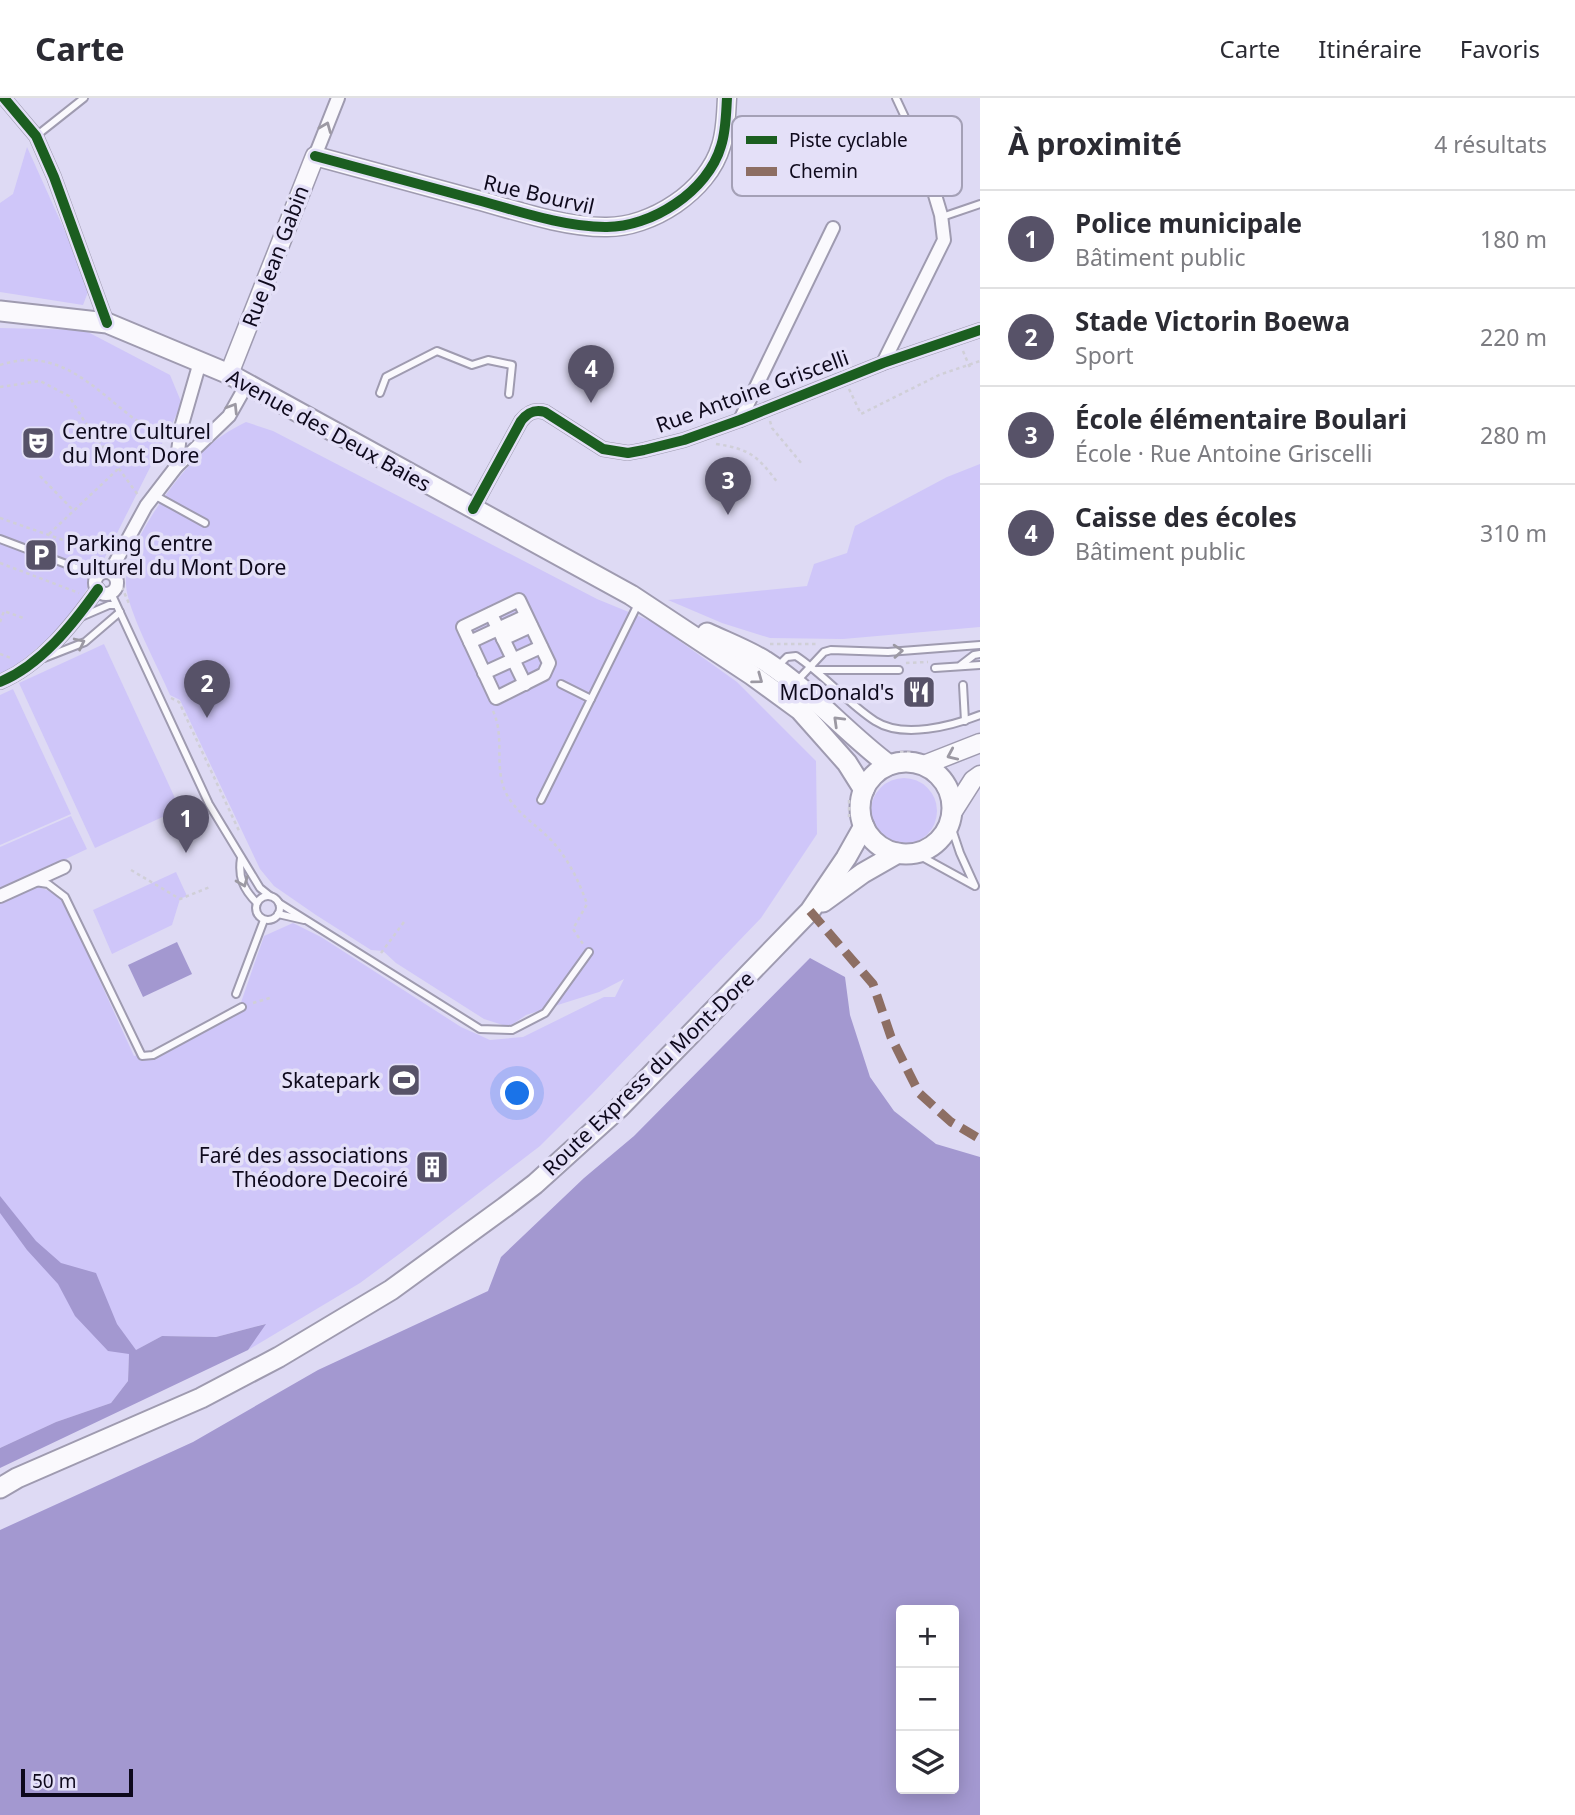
<!DOCTYPE html>
<html lang="fr">
<head>
<meta charset="utf-8">
<style>
	:root { --surface:#fff; --page:#f2f2f3; --text:#2b2b33; --muted:#7c7c81; --line:#e1e1e2; --accent:#575268 }
	body { margin:0; font-family:"Noto Sans",sans-serif; background:var(--page); color:var(--text) }
	.controls { position:absolute; right:21px; bottom:21px; display:grid; overflow:hidden; border-radius:7px; box-shadow:0 4px 18px #0003 }
	.controls button { width:63px; height:63px; display:grid; place-items:center; padding:0; border:0; border-bottom:2px solid var(--line); background:var(--surface); color:var(--text); font:35px sans-serif }
	.scale { position:absolute; left:21px; bottom:18px; width:112px; box-sizing:border-box; padding-left:7px; border:4px solid #0e091c; border-top:0; font-size:19px; line-height:24px; white-space:nowrap; color:#0e091c; -webkit-text-stroke:5px #e4e0f8; paint-order:stroke }
	.you { position:absolute; left:518px; top:996px; width:24px; height:24px; margin:-18px; border:5px solid #fff; border-radius:50%; background:#1a73e8; box-shadow:0 0 0 10px #1a73e833 }
	.badge { display:grid; place-items:center; width:46px; height:46px; border-radius:50%; background:var(--accent); color:#fff; font-size:23px; font-weight:700 }
	.pin { position:absolute; translate:-50% -58px; filter:drop-shadow(0 2px 4px #0008) }
	.pin::after { content:''; position:absolute; top:37px; width:24px; height:21px; background:inherit; clip-path:polygon(0 0,100% 0,50% 100%) }
	.list { margin:0; padding:0; list-style:none }
	h2 { display:flex; justify-content:space-between; align-items:center; height:91px; margin:0; padding:0 28px; font-size:30px }
	h2 small { font-size:23px; font-weight:400; color:var(--muted) }
	.list li { display:grid; grid-template-columns:46px 1fr auto; gap:21px; align-items:center; box-sizing:border-box; height:98px; padding:0 28px; border-top:2px solid var(--line) }
	.list b { display:block; font-size:26px; white-space:nowrap }
	.list p { margin:0; font-size:23px; white-space:nowrap; color:var(--muted) }
	.list em { font-size:23px; font-style:normal; color:var(--muted) }
	.icon { flex:none; width:38px; height:38px; fill:none; stroke:currentColor; stroke-width:2; stroke-linecap:round; stroke-linejoin:round }
	.map { position:relative; flex:none; width:980px; height:1717px; overflow:hidden }
	header { display:flex; align-items:center; gap:42px; box-sizing:border-box; height:98px; padding:0 35px; background:var(--surface); border-bottom:2px solid var(--line) }
	header strong { font-size:33px }
	nav { display:flex; gap:38px; margin-inline-start:auto; font-size:24px }
	main { display:flex }
	aside { flex:1; background:var(--surface) }
	.map>svg:first-child { display:block }
	.green { fill:#cfc6f9 }
	.water { fill:#a398d0; fill-rule:evenodd }
	.lines { fill:none; stroke-linecap:round; stroke-linejoin:round }
	.lane-casing { stroke:#9f9bb0; stroke-width:10 }
	.street-casing { stroke:#9f9bb0; stroke-width:16 }
	.secondary-casing { stroke:#9f9bb0; stroke-width:21 }
	.primary-casing { stroke:#9f9bb0; stroke-width:23 }
	.path { stroke:#d0cfd7; stroke-width:2.5; stroke-dasharray:3.5 3.5; stroke-linecap:butt }
	.lane { stroke:#faf9fd; stroke-width:6 }
	.street { stroke:#faf9fd; stroke-width:12 }
	.secondary { stroke:#faf9fd; stroke-width:18 }
	.primary { stroke:#faf9fd; stroke-width:19 }
	.quiet { stroke:#8d6e63; stroke-width:9; stroke-dasharray:18 9; stroke-linecap:butt }
	.cycleway-casing { stroke:#e4e0f8; stroke-width:15 }
	.cycleway { stroke:#1b5e20; stroke-width:10 }
	.oneway { stroke:#9c99a3 }
	.labels { text-anchor:middle; dominant-baseline:central; stroke-width:7; stroke-linejoin:round; paint-order:stroke }
	.street-label { font-size:21px; fill:#0e091c; stroke:#e4e0f8 }
	.poi-label { font-size:21px; fill:#0e091c; stroke:#e4e0f8; text-anchor:end }
	.key { fill:#e4e0f8; stroke:#a4a0b6; stroke-width:2 }
	.key-label { font-size:19px; fill:#0e091c }
</style>
</head>
<body>
<header>
<strong>Carte</strong>
<nav><a>Carte</a><a>Itinéraire</a><a>Favoris</a></nav>
</header>
<main>
<div class="map">
<svg width="980" height="1717" viewBox="0 0 980 1717">
	<rect width="100%" height="100%" fill="#dedaf4"/>
	<!-- green -->
	<g class="green">
		<path d="M27 49 68 140 88 194 83 207 0 194V105L13 96Z"/>
		<path d="M0 230 84 232 170 277 182 306 102 465 67 525 12 571 0 575Z"/>
		<path d="M246 324 273 333 597 501 653 524 737 584 816 663 817 736 761 820 592 996 540 1048 402 1154 360 1185 248 1252 265 1226 216 1239 162 1238 129 1256 128 1283 111 1305 56 1324 0 1350V803C29 789 38 781 64 804L134 958 150 954 237 916 264 838 293 825 321 839 461 929 490 942 523 939 604 899H615L624 881 599 894 526 917 509 929 484 921 396 865 383 853 371 852 316 817 274 788 260 771 180 602 170 597C159 571 127 512 126 487 124 448 175 380 202 354 215 341 230 332 246 324Z"/>
		<path d="M980 366V529L843 541 770 540 722 525 668 502 807 488 814 466 847 455 855 428 947 379Z"/>
		<path d="M104 546 180 711 95 750 19 585Z"/>
		<path d="M13 591 71 716 0 747V597Z"/>
		<circle cx="904" cy="713" r="33"/>
		<path d="M71 718 87 751 0 792V749Z"/>
		<path d="M176 774 187 798 180 801 172 827 112 856 93 812Z"/>
	</g>
	<!-- water -->
	<g class="water">
		<path d="M177 844 192 876 143 899 128 867Z"/>
		<path d="M810 860 845 879 850 917 870 979 894 1013 936 1046 980 1059V1717H0V1432L193 1344 318 1272 488 1193 501 1159 584 1080 634 1038ZM901 1512H954V1691H901Z"/>
		<path d="M0 1098 36 1143 61 1165 96 1175 117 1226 136 1252 162 1238 216 1239 266 1226 248 1252 0 1370V1350L56 1324 111 1305 128 1283 129 1256 108 1253 75 1218 58 1186 27 1152 0 1115Z"/>
	</g>
	<g class="lines">
		<defs>
			<g id="lane">
				<path d="M896 0 911 32"/>
				<path d="M36 38 84 0"/>
				<path d="M942 119 980 106"/>
				<path d="M380 295 386 279 437 253 472 267 488 262 512 267 509 296"/>
				<path d="M154 397 205 425"/>
				<path d="M0 441 98 478"/>
				<path d="M111 495 209 706 260 790 270 798"/>
				<path d="M81 519 109 507H116"/>
				<path d="M44 560 85 544 120 514"/>
				<path d="M779 567 787 559 796 558C825 577 847 605 875 623 903 641 952 628 980 617"/>
				<path d="M961 567 974 557 980 556"/>
				<path d="M935 570 980 567"/>
				<path d="M817 572H899"/>
				<path d="M796 584 824 554 831 552 888 554 980 547"/>
				<path d="M561 586 591 601"/>
				<path d="M963 587 965 623"/>
				<path d="M541 702 639 504"/>
				<path d="M915 755 975 788 960 755 950 725"/>
				<path d="M241 760C238 779 243 791 257 805"/>
				<path d="M35 784 48 786 65 799 142 958 153 957 242 909"/>
				<circle cx="268" cy="810" r="12"/>
				<path d="M279 805 480 931 512 932 545 915 589 854"/>
				<path d="M278 816 304 822"/>
				<path d="M236 896 264 822"/>
			</g>
			<g id="street">
				<path d="M4 0 36 38 54 79 107 225"/>
				<path d="M315 58 338 0"/>
				<path d="M200 264 181 330 176 369 229 318 247 286"/>
				<path d="M883 265 944 142 941 117 929 77 911 32"/>
				<path d="M740 322 833 130"/>
				<path d="M473 411 521 323C528 314 535 311 545 314L603 351 628 355 644 352 684 342 740 322 883 265 980 232"/>
				<path d="M110 474 146 408 176 369"/>
				<circle cx="106" cy="485" r="11"/>
				<path d="M519 502 549 565 544 576 496 600 463 529Z"/>
				<path d="M491 516 525 586"/>
				<path d="M503 541 531 528"/>
				<path d="M470 544 526 518"/>
				<path d="M484 575 541 549"/>
				<path d="M0 584C41 567 73 526 98 491"/>
				<path d="M0 798 64 769"/>
			</g>
			<g id="secondary">
				<path d="M229 276 315 58C366 72 418 86 470 100 512 111 562 129 605 129 651 130 708 93 721 48 726 33 726 16 727 0"/>
				<path d="M924 667 980 645"/>
				<path d="M952 715 973 682 980 677"/>
			</g>
			<g id="primary">
				<path d="M0 213 107 225 229 276 631 497 752 577 800 612 847 665 864 692"/>
				<path d="M707 535C726 544 747 552 765 563 811 593 846 635 889 667"/>
				<circle cx="906" cy="710" r="46"/>
				<path d="M823 804 863 775 898 755"/>
				<path d="M0 1390 17 1380 201 1300 279 1259 391 1192 505 1109 535 1086 620 1009 810 813 846 760 864 728"/>
			</g>
		</defs>
		<!-- lane casing -->
		<use href="#lane" class="lane-casing"/>
		<!-- street casing -->
		<use href="#street" class="street-casing"/>
		<!-- secondary casing -->
		<use href="#secondary" class="secondary-casing"/>
		<!-- primary casing -->
		<use href="#primary" class="primary-casing"/>
		<!-- path -->
		<g class="path">
			<path d="M963 253 971 272"/>
			<path d="M0 267C57 248 92 288 133 320 143 327 156 332 167 338"/>
			<path d="M0 289 40 283 69 298 83 321 138 397"/>
			<path d="M849 291 861 316 939 277 980 263"/>
			<path d="M770 323 772 330 802 366"/>
			<path d="M716 346C751 351 758 359 778 385"/>
			<path d="M40 378 74 413"/>
			<path d="M0 420 106 457"/>
			<path d="M49 436 118 371"/>
			<path d="M0 465 79 495"/>
			<path d="M122 482 121 487 130 508"/>
			<path d="M0 524 4 513 26 521"/>
			<path d="M770 546H816"/>
			<path d="M0 556 11 560"/>
			<path d="M906 565 928 564"/>
			<path d="M852 589H878"/>
			<path d="M171 600 179 604 240 735"/>
			<path d="M493 613C505 638 494 667 505 693 514 713 535 726 549 740 567 758 579 783 587 806L573 831 583 846"/>
			<path d="M900 654 914 655"/>
			<path d="M849 702V719"/>
			<path d="M131 772 180 801 210 789"/>
			<path d="M381 855 404 824"/>
			<path d="M253 905 273 899"/>
		</g>
		<!-- lane -->
		<use href="#lane" class="lane"/>
		<!-- street -->
		<use href="#street" class="street"/>
		<!-- secondary -->
		<use href="#secondary" class="secondary"/>
		<!-- primary -->
		<use href="#primary" class="primary"/>
		<!-- quiet -->
		<path class="quiet" d="M810 813 873 886 891 939 919 995 951 1024 980 1041"/>
		<defs>
			<g id="cycleway">
				<path d="M4 0 36 38 54 79 107 225"/>
				<path d="M315 58C366 72 418 86 470 100 512 111 562 129 605 129 651 130 708 93 721 48 726 33 726 16 727 0"/>
				<path d="M473 411 521 323C528 314 535 311 545 314L603 351 628 355 644 352 684 342 740 322 883 265 980 232"/>
				<path d="M0 584C41 567 73 526 98 491"/>
			</g>
		</defs>
		<!-- cycleway casing -->
		<use href="#cycleway" class="cycleway-casing"/>
		<!-- cycleway -->
		<use href="#cycleway" class="cycleway"/>
	</g>
	<!-- one-way arrows -->
	<defs><path id="oneway-chevron" d="M-2-3.5L2.5 0L-2 3.5" fill="none" stroke-width="1.6" stroke-linecap="round" stroke-linejoin="round" transform="scale(1.75)"/></defs>
	<g class="oneway">
		<use href="#oneway-chevron" transform="translate(326 29) rotate(-68)"/>
		<use href="#oneway-chevron" transform="translate(233 310) rotate(-58)"/>
		<use href="#oneway-chevron" transform="translate(80 545) rotate(-26)"/>
		<use href="#oneway-chevron" transform="translate(898 553) rotate(-4)"/>
		<use href="#oneway-chevron" transform="translate(758 581) rotate(36)"/>
		<use href="#oneway-chevron" transform="translate(838 623) rotate(-136)"/>
		<use href="#oneway-chevron" transform="translate(952 657) rotate(156)"/>
		<use href="#oneway-chevron" transform="translate(243 784) rotate(68)"/>
	</g>
	<!-- icons -->
	<defs>
		<symbol id="theatre-square" viewBox="-11 -11 22 22"><rect x="-9" y="-9" width="18" height="18" rx="4" fill="#575268" stroke="#e4e0f8"/><path d="M-5-5.5Q0-4 5-5.5V0Q5 5 0 6Q-5 5-5 0ZM-3.3-2.5H-1v1.5H-3.3ZM1-2.5H3.3v1.5H1ZM-2.8 1Q0 5.5 2.8 1Z" fill="#fff"/></symbol>
		<symbol id="parking-square" viewBox="-11 -11 22 22"><rect x="-9" y="-9" width="18" height="18" rx="4" fill="#575268" stroke="#e4e0f8"/><path d="M-3.5-5.5H1a3.5 3.5 0 0 1 0 7H-1V5.5H-3.5ZM-1-3.4V-.6H.8a1.4 1.4 0 0 0 0-2.8Z" fill="#fff"/></symbol>
		<symbol id="restaurant-square" viewBox="-11 -11 22 22"><rect x="-9" y="-9" width="18" height="18" rx="4" fill="#575268" stroke="#e4e0f8"/><path d="M-5-6h1v4h1v-4h1v4h1v-4h1v5L-1.5 .5V6h-2V.5L-5-1ZM5-6V6H3V1.5H1.5Q1.5-4 5-6Z" fill="#fff"/></symbol>
		<symbol id="stadium-square" viewBox="-11 -11 22 22"><rect x="-9" y="-9" width="18" height="18" rx="4" fill="#575268" stroke="#e4e0f8"/><path d="M0-5a6.5 5 0 1 0 0 10a6.5 5 0 1 0 0-10ZM-3.5-1.8h7v3.6h-7Z" fill="#fff"/></symbol>
		<symbol id="building-square" viewBox="-11 -11 22 22"><rect x="-9" y="-9" width="18" height="18" rx="4" fill="#575268" stroke="#e4e0f8"/><path d="M-4-6H4V6H1V3H-1V6H-4ZM-2.5-4.3h1.7v1.8h-1.7ZM.8-4.3h1.7v1.8H.8ZM-2.5-1h1.7V.8h-1.7ZM.8-1h1.7V.8H.8Z" fill="#fff"/></symbol>
	</defs>
	<g fill-rule="evenodd">
		<use href="#theatre-square" x="19" y="326" width="38" height="38"/>
		<use href="#parking-square" x="22" y="438" width="38" height="38"/>
		<use href="#restaurant-square" x="900" y="575" width="38" height="38"/>
		<use href="#stadium-square" x="385" y="963" width="38" height="38"/>
		<use href="#building-square" x="413" y="1050" width="38" height="38"/>
	</g>
	<g class="labels">
		<!-- street labels -->
		<g class="street-label">
			<text transform="translate(539 96) rotate(13)">Rue Bourvil</text>
			<text transform="translate(275 158) rotate(-69)">Rue Jean Gabin</text>
			<text transform="translate(752 293) rotate(-20)">Rue Antoine Griscelli</text>
			<text transform="translate(329 332) rotate(29)">Avenue des Deux Baies</text>
			<text transform="translate(648 975) rotate(-44)">Route Express du Mont-Dore</text>
		</g>
		<!-- poi labels -->
		<g class="poi-label">
			<text x="62" y="333" text-anchor="start">Centre Culturel<tspan x="62" dy="24">du Mont Dore</tspan></text>
			<text x="66" y="445" text-anchor="start">Parking Centre<tspan x="66" dy="24">Culturel du Mont Dore</tspan></text>
			<text x="894" y="594">McDonald's</text>
			<text x="380" y="982">Skatepark</text>
			<text x="408" y="1057">Faré des associations<tspan x="408" dy="24">Théodore Decoiré</tspan></text>
		</g>
	</g>
	<!-- legend -->
	<rect x="732" y="18" width="230" height="80" rx="10" class="key"/>
	<rect x="746" y="38" width="31" height="8" fill="#1b5e20"/>
	<rect x="746" y="69" width="31" height="9" fill="#8d6e63"/>
	<g class="key-label">
		<text x="789" y="49">Piste cyclable</text>
		<text x="789" y="80">Chemin</text>
	</g>
</svg>
<div class="controls">
<button>+</button>
<button>−</button>
<button><svg class="icon" aria-label="layers" viewBox="0 0 24 24"><path d="M12 4l9 5-9 5-9-5zM3 14l9 5 9-5"/></svg></button>
</div>
<div class="scale">50 m</div>
<div class="you"></div>
<div class="pin badge" style="left:186px;top:755px">1</div>
<div class="pin badge" style="left:207px;top:620px">2</div>
<div class="pin badge" style="left:728px;top:417px">3</div>
<div class="pin badge" style="left:591px;top:305px">4</div>
</div>
<aside>
<h2>À proximité<small>4 résultats</small></h2>
<ul class="list">
<li><span class="badge">1</span><div><b>Police municipale</b><p>Bâtiment public</p></div><em>180 m</em></li>
<li><span class="badge">2</span><div><b>Stade Victorin Boewa</b><p>Sport</p></div><em>220 m</em></li>
<li><span class="badge">3</span><div><b>École élémentaire Boulari</b><p>École · Rue Antoine Griscelli</p></div><em>280 m</em></li>
<li><span class="badge">4</span><div><b>Caisse des écoles</b><p>Bâtiment public</p></div><em>310 m</em></li>
</ul>
</aside>
</main>
</body>
</html>
